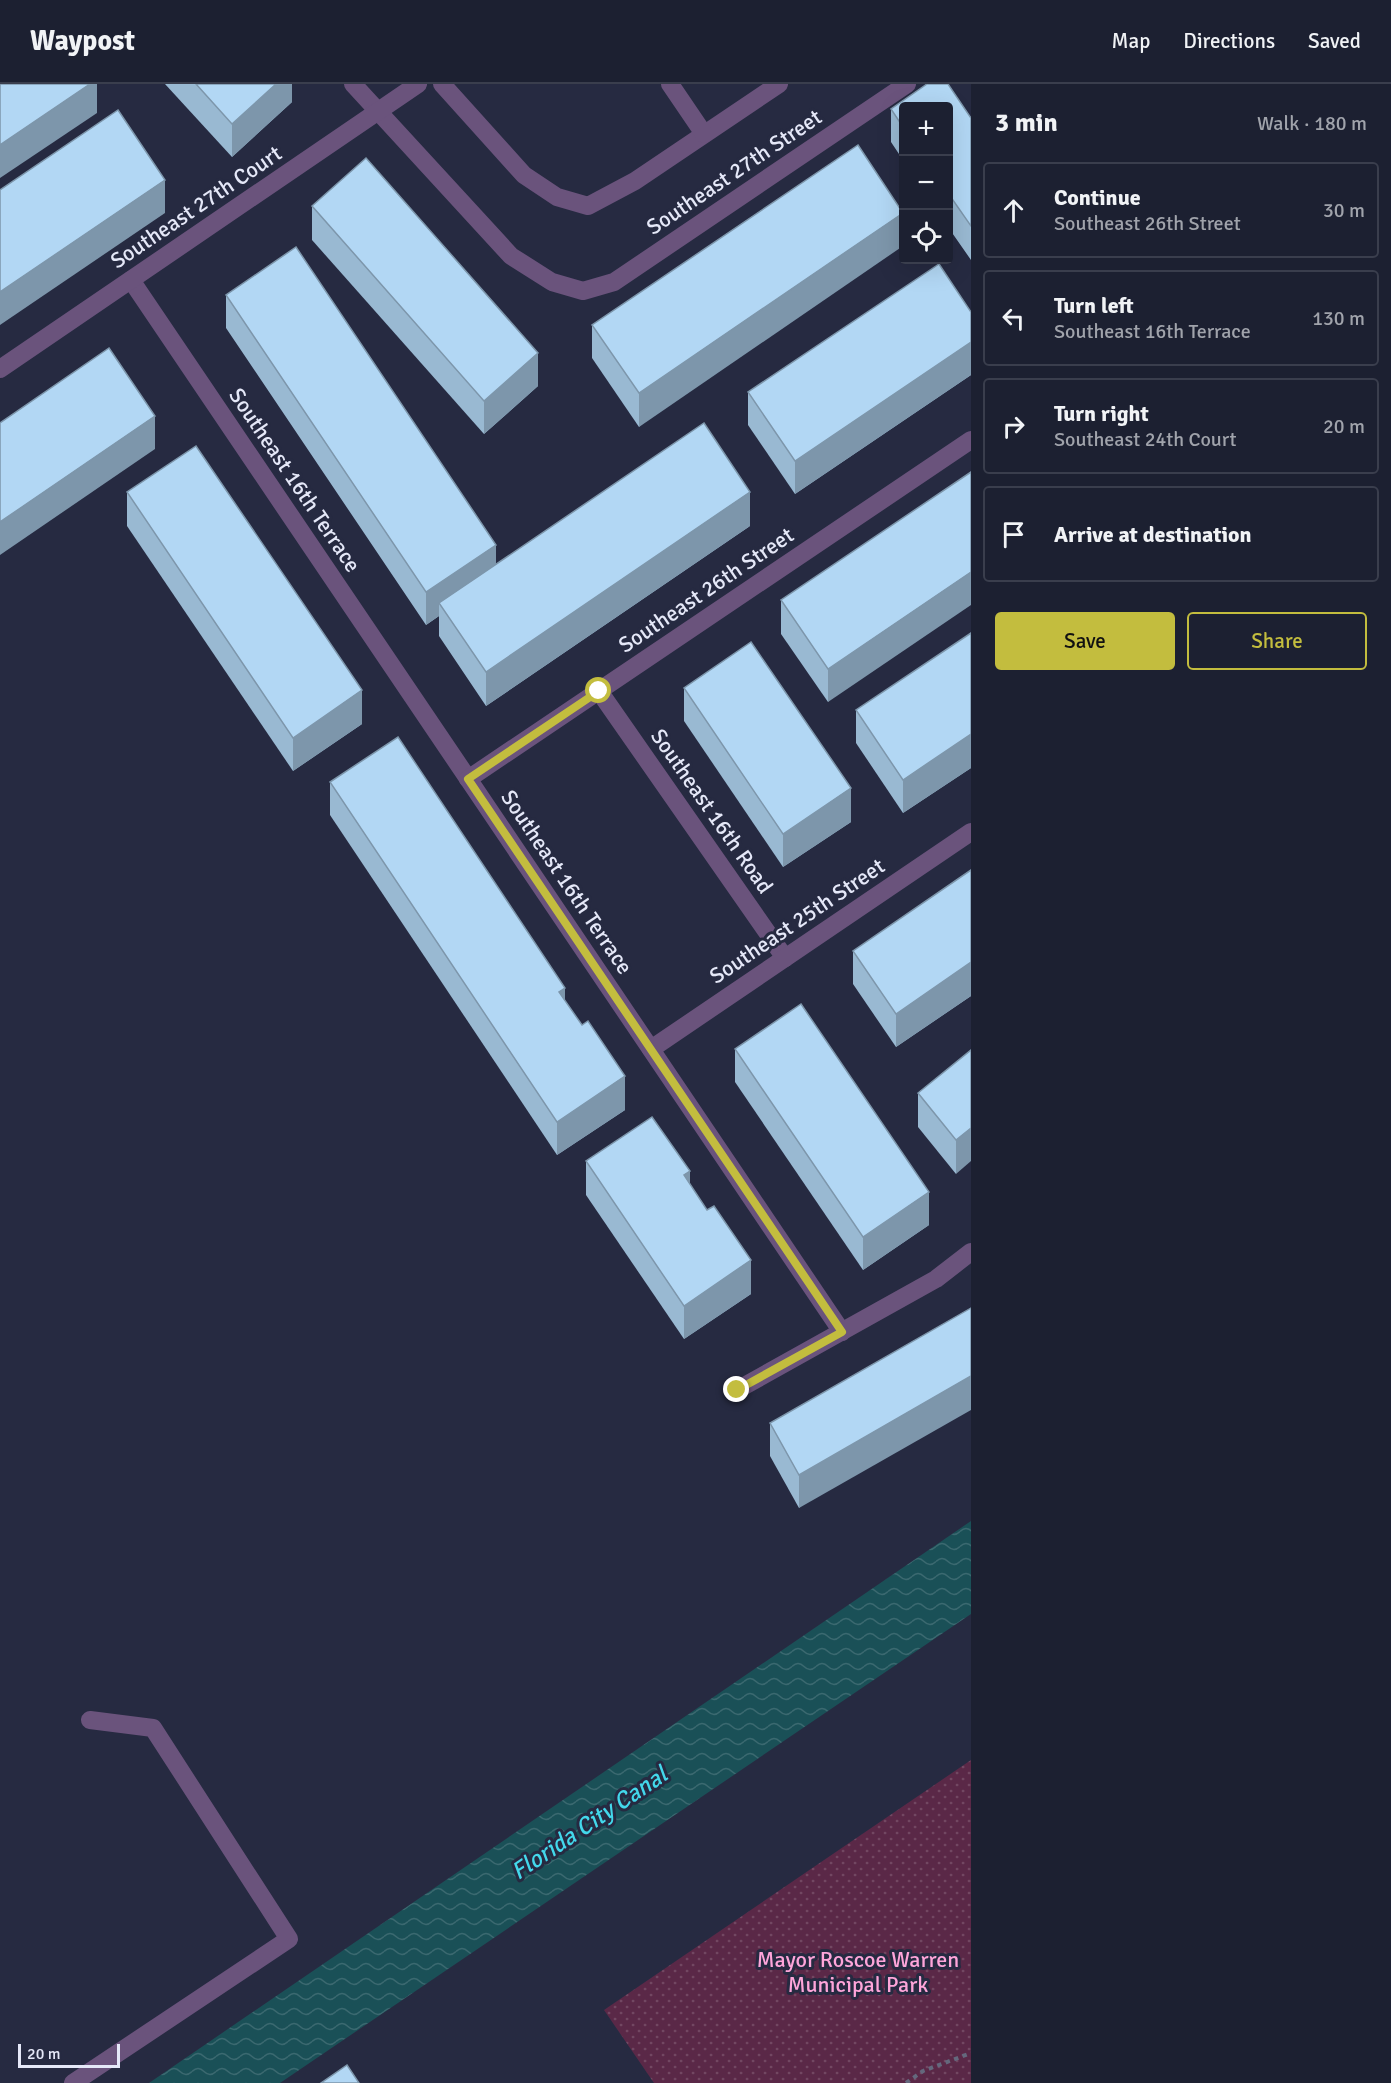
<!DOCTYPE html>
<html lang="en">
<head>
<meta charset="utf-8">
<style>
	:root { --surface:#1c2031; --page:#252839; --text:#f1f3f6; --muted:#a0a3ab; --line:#3a3e4d; --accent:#c3bd3e }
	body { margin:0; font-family:Signika,sans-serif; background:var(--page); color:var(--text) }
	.controls { position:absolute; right:18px; top:18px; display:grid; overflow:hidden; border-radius:6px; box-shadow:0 6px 24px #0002 }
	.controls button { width:54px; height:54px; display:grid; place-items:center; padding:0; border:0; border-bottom:2px solid var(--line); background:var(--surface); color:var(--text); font:30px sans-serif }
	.scale { position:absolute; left:18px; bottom:15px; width:102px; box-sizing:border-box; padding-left:6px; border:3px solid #e5e8f8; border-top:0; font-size:16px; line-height:21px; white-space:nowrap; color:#e5e8f8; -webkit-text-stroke:4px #262a41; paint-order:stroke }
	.stop { position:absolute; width:18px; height:18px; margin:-14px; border:4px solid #c3bd3e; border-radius:50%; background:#fff }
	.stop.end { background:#c3bd3e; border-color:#fff; box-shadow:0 2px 6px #0008 }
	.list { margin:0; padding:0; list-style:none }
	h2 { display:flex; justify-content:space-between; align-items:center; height:78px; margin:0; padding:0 24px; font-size:26px }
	h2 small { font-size:20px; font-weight:400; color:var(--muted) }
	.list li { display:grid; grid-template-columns:39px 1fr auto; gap:18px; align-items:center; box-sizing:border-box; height:96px; margin:0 12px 12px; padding:0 12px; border:2px solid var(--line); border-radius:6px }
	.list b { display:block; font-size:22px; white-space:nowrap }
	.list p { margin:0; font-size:20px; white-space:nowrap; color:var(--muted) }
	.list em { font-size:20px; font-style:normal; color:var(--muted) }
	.actions { display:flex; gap:12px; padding:18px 24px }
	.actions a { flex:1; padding:14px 0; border:2px solid var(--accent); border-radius:6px; text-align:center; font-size:21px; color:var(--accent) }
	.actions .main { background:var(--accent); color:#111 }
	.icon { flex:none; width:33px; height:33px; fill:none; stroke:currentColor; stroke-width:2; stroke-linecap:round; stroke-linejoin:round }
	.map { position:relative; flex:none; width:971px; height:1999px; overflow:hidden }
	header { display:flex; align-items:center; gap:36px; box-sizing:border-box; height:84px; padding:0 30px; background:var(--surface); border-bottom:2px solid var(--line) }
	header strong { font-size:28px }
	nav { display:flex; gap:33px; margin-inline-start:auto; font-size:21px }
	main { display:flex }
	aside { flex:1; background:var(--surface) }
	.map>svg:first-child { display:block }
	.park { fill:url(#park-dots) }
	.water { fill:url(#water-waves) }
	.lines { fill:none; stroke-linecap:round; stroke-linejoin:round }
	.path { stroke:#64687d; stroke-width:4; stroke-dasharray:4.5 4.5; stroke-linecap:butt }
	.minor { stroke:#6a537c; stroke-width:18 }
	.wall { fill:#99b9d2 }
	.shaded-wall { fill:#7d96ab }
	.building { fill:#b2d7f4; stroke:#7d96ab; stroke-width:1.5 }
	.route { stroke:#c3bd3e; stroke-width:8 }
	.labels { text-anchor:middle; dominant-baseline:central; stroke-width:6; stroke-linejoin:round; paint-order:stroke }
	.street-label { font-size:22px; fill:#e5e8f8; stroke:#262a41 }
	.park-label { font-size:22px; fill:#fea5da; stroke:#262a41 }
	.water-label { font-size:24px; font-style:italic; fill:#43d8eb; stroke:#262a41 }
</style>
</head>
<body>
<header>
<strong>Waypost</strong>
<nav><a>Map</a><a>Directions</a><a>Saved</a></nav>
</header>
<main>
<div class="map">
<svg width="971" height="1999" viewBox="0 0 971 1999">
	<defs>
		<pattern id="park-dots" width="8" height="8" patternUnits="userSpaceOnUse" patternTransform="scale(1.5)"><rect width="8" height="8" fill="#5a2847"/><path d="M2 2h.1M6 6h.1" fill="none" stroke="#724762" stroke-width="1.8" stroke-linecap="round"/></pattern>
		<pattern id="water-waves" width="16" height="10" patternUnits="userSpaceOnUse" patternTransform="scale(1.5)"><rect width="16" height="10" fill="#1a5057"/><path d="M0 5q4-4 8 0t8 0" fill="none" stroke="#3b6970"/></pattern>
	</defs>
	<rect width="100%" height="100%" fill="#262a41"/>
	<!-- park -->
	<path class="park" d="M971 1676V1999H654L604 1926Z"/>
	<!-- water -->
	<path class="water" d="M971 1437V1530L280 1999H149Z"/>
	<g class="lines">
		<!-- path -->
		<path class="path" d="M906 1999 923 1987 971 1969"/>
		<!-- minor -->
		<g class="minor">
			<path d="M353 0 511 172 552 198 583 207 614 198 907 0"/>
			<path d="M442 0 524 91 557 113 588 122 635 97 779 0"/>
			<path d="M670 0 704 50"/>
			<path d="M131 196 842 1248"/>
			<path d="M0 285 418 0"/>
			<path d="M599 607 785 874"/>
			<path d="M468 695 971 356"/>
			<path d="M651 965 971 748"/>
			<path d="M737 1306 936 1195 971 1168"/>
			<path d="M73 1999 289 1855 153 1644 90 1636"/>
		</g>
	</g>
	<!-- wall -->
	<g class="wall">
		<path d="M165 0H292V18L232 73Z"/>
		<path d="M927 0H948L971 34V176L948 143V22H903V76L891 58V25Z"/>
		<path d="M858 61 639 343 592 274V241Z"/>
		<path d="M312 122 538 302 484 350 312 156Z"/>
		<path d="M226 211 496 480 750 442 486 622 439 552V532L426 541 226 244Z"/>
		<path d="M971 228V291L795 410 748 341V308Z"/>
		<path d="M971 388 828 618 781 550V516Z"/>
		<path d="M127 408 362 640 293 687 127 442Z"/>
		<path d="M971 549V684L903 729 856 659V626Z"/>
		<path d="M684 604 851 738 783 783 684 637Z"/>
		<path d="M330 698 565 917 625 1026 557 1071 330 731Z"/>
		<path d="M971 786V912L896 963 853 900V867Z"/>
		<path d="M735 965 929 1141 863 1186 735 998Z"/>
		<path d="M971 966 956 1090 918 1043V1009Z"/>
		<path d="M586 1077 690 1100 751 1210 684 1255 586 1111Z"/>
		<path d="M971 1224 799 1424 770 1372V1339Z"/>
	</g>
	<!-- shaded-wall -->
	<g class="shaded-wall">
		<path d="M90 0H97V29L0 94V61Z"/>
		<path d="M276 0H292V18L232 73V40Z"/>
		<path d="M165 96V129L0 241V208Z"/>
		<path d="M903 129V162L639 343V309Z"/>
		<path d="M971 258V291L795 410V377Z"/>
		<path d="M538 269V302L484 350V317Z"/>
		<path d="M155 332V365L0 471V438Z"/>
		<path d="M750 408V442L486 622V588Z"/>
		<path d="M496 461V494L439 519V532L426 541V508Z"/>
		<path d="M971 488V521L828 618V585Z"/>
		<path d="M362 606V640L293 687V654Z"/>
		<path d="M971 650V684L903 729V696Z"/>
		<path d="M851 704V738L783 783V750Z"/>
		<path d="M971 878V912L896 963V930Z"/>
		<path d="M565 904V937L559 908Z"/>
		<path d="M625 992V1026L557 1071V1038Z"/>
		<path d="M971 1044V1077L956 1090V1056Z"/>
		<path d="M690 1087V1121L684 1091Z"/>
		<path d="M929 1108V1141L863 1186V1153Z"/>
		<path d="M751 1176V1210L684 1255V1222Z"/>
		<path d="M971 1292V1326L799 1424V1391Z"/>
	</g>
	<!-- building -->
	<g class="building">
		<path d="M0 0H90L0 61Z"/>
		<path d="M196 0H276L232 40Z"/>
		<path d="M927 0H948L971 34V142L948 109V22H903V43L891 25Z"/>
		<path d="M118 26 165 96 0 208V106Z"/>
		<path d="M858 61 903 129 639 309 592 241Z"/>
		<path d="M366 74 538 269 484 317 312 122Z"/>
		<path d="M296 163 496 461 426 508 226 211Z"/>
		<path d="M939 180 971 228V258L795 377 748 308Z"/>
		<path d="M109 264 155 332 0 438V339Z"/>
		<path d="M704 339 750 408 486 588 439 519Z"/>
		<path d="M196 362 362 606 293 654 127 408Z"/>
		<path d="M971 388V488L828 585 781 516Z"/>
		<path d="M971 549V650L903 696 856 626Z"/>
		<path d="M751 558 851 704 783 750 684 604Z"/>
		<path d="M398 653 565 904 559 908 582 941 588 937 625 992 557 1038 330 698Z"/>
		<path d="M971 786V878L896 930 853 867Z"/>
		<path d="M801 920 929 1108 863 1153 735 965Z"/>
		<path d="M971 966V1044L956 1056 918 1009Z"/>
		<path d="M652 1033 690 1087 684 1091 707 1126 714 1122 751 1176 684 1222 586 1077Z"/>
		<path d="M971 1224V1292L799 1391 770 1339Z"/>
		<path d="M347 1981 359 1999H321Z"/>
	</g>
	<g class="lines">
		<!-- route -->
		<path class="route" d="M599 607 468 695 842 1248 737 1306"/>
	</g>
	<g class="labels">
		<!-- street labels -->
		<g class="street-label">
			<text transform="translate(734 88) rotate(-34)">Southeast 27th Street</text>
			<text transform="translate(196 123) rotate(-34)">Southeast 27th Court</text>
			<text transform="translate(295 396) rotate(56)">Southeast 16th Terrace</text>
			<text transform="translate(706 506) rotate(-34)">Southeast 26th Street</text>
			<text transform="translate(712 727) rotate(55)">Southeast 16th Road</text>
			<text transform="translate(567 798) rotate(56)">Southeast 16th Terrace</text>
			<text transform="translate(797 837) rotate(-34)">Southeast 25th Street</text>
		</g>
		<!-- park labels -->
		<g class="park-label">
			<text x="858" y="1875">Mayor Roscoe Warren<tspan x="858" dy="25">Municipal Park</tspan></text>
		</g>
		<!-- water labels -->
		<g class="water-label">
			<text transform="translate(589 1739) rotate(-34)">Florida City Canal</text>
		</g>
	</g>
</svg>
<div class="controls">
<button>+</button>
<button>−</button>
<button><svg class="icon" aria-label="locate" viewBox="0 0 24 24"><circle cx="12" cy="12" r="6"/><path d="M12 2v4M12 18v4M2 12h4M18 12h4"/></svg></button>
</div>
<div class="scale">20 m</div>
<div class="stop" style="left:599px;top:607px"></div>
<div class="stop end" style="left:737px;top:1306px"></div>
</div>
<aside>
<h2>3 min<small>Walk · 180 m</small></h2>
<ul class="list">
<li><svg class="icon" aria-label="ahead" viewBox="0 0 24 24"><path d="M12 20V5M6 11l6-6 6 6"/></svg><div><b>Continue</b><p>Southeast 26th Street</p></div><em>30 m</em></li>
<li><svg class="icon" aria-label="left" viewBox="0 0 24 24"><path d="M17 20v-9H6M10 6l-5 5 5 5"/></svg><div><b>Turn left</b><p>Southeast 16th Terrace</p></div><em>130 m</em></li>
<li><svg class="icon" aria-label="right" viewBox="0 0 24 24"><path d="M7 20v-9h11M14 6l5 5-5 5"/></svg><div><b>Turn right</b><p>Southeast 24th Court</p></div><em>20 m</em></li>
<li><svg class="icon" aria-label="arrive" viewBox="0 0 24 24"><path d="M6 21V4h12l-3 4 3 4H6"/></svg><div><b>Arrive at destination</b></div></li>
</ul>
<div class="actions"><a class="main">Save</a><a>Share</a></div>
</aside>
</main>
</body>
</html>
